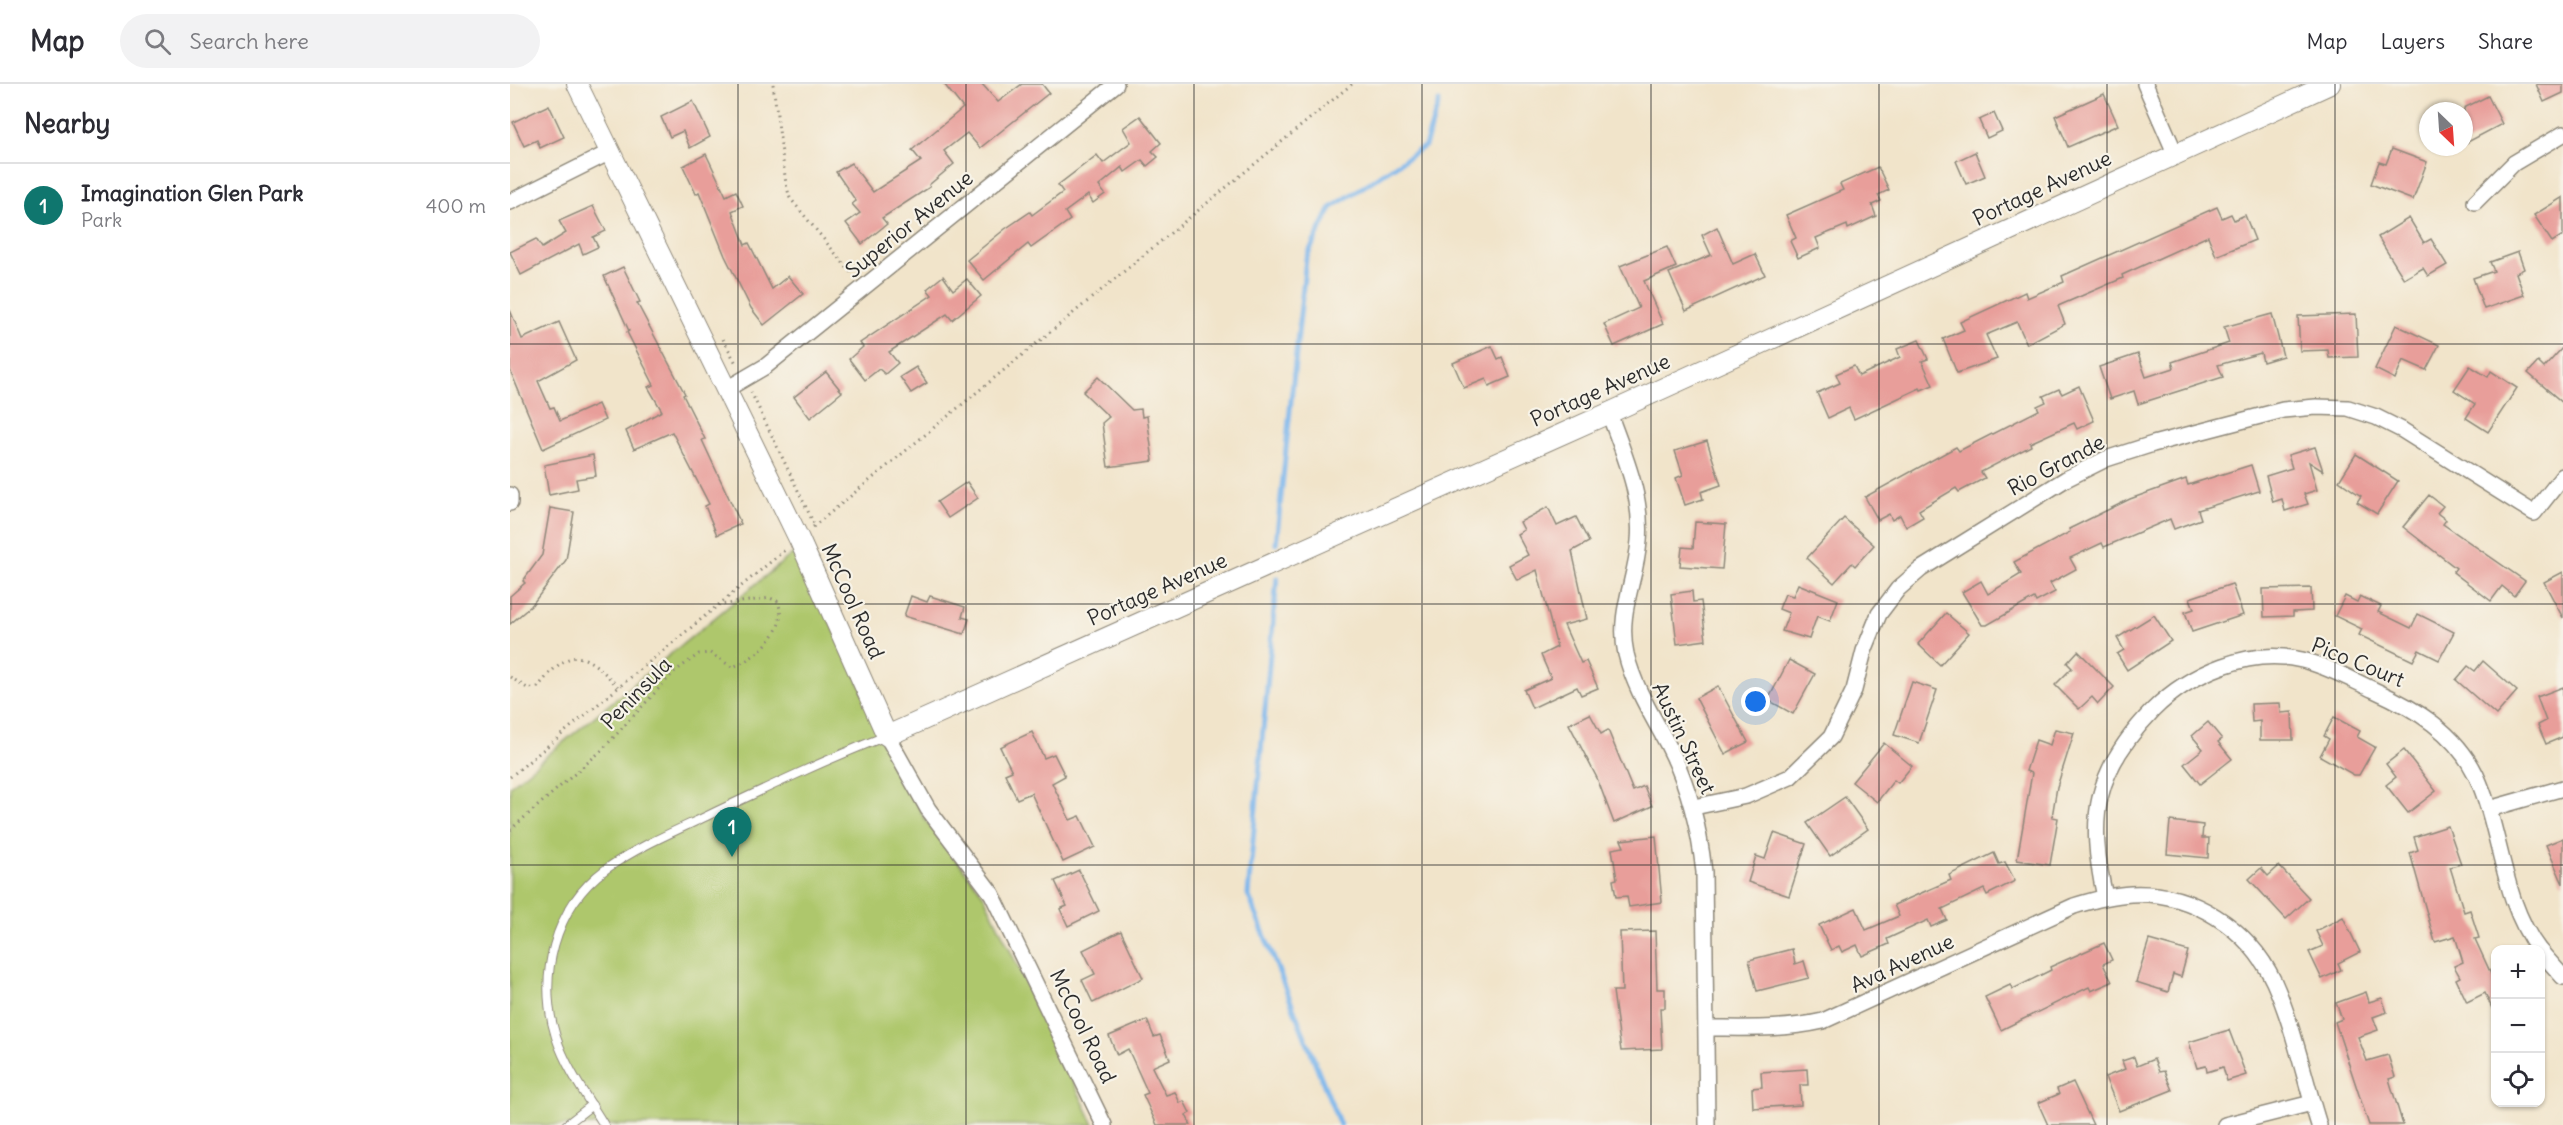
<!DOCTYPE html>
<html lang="en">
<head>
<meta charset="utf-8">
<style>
	:root { --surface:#fff; --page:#f2f2f3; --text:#2b2b33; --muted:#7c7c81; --line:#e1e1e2; --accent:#0f766e }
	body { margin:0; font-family:Delius,sans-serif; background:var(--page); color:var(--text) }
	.controls { position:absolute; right:18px; bottom:18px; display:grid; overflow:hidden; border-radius:12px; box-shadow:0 2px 4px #0004 }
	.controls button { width:54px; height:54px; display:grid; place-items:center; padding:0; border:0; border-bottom:2px solid var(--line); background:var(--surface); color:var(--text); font:30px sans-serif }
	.compass { position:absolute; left:1909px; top:18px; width:54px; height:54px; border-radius:50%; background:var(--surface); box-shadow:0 2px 4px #0004; rotate:155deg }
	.you { position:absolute; left:1246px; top:618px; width:21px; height:21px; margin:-15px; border:4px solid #fff; border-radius:50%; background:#1a73e8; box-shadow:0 0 0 9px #1a73e833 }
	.badge { display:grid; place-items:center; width:39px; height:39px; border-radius:50%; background:var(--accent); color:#fff; font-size:20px; font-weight:700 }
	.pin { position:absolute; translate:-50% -50px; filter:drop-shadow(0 2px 3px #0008) }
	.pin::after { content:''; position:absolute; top:32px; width:21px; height:18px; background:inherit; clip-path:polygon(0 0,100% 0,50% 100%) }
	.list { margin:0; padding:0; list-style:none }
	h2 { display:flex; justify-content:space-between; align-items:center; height:78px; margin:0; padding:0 24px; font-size:26px }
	h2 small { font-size:20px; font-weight:400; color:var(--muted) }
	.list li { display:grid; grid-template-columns:39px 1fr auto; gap:18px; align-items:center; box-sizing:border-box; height:84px; padding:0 24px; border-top:2px solid var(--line) }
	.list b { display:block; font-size:22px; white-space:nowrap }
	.list p { margin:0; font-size:20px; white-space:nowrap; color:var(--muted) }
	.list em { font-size:20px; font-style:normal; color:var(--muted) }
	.icon { flex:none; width:33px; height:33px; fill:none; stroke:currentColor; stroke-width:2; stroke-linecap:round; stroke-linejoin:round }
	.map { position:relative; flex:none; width:2053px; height:1041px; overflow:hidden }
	header { display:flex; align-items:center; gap:36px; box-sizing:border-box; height:84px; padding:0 30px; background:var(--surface); border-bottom:2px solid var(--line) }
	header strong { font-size:28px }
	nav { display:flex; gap:33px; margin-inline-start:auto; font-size:21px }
	.search { width:420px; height:54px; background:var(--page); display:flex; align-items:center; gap:15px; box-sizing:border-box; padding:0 21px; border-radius:33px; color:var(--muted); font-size:22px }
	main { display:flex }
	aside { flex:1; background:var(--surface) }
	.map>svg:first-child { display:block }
	.green { fill:#aec76c; stroke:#6c794c; stroke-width:1.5 }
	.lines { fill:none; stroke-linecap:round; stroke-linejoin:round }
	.stream { stroke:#7bb6ec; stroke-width:5 }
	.building { fill:#e89e9a }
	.service-casing { stroke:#8e887a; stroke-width:10 }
	.minor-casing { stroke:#8e887a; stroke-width:18 }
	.tertiary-casing { stroke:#8e887a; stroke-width:22 }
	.path { stroke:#8e887a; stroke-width:3; stroke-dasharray:1.5 4.5; stroke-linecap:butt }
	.service { stroke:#fff; stroke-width:8 }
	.minor { stroke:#fff; stroke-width:15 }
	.tertiary { stroke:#fff; stroke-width:20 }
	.grid { fill:none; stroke:#2b2b2b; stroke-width:1.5; stroke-opacity:0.55 }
	.labels { text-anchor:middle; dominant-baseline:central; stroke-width:4.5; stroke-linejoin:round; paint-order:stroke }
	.street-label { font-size:21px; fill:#2b2b2b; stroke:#f7f3e8 }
</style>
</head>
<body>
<header>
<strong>Map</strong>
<div class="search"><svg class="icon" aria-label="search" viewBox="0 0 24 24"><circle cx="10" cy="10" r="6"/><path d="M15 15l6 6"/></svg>Search here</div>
<nav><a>Map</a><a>Layers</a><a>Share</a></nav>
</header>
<main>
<aside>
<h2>Nearby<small></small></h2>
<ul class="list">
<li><span class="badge">1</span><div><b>Imagination Glen Park</b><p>Park</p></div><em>400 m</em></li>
</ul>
</aside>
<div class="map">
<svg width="2053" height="1041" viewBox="0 0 2053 1041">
	<rect width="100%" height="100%" fill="#f7f3e8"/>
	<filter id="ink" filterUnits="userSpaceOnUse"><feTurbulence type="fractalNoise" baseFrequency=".0167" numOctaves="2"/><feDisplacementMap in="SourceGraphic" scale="12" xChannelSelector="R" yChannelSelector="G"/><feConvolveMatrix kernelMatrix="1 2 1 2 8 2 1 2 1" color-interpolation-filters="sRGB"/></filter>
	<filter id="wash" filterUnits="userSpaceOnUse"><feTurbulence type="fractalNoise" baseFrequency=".008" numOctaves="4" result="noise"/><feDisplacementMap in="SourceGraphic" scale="24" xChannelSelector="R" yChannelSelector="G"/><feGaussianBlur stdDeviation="1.35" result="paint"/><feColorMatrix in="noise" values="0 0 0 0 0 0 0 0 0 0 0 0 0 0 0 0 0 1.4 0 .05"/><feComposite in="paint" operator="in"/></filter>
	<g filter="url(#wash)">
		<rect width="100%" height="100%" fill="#f1e4ca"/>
		<!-- green -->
		<path class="green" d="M286 467 414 734 473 810 584 1041H0V702Z"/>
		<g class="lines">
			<!-- stream -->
			<g class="stream">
				<path d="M766 460 796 174 821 124 915 62 929 18"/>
				<path d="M767 494 738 810 830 1041"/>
			</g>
		</g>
		<g id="blocks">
			<!-- building -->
			<g class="building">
				<path d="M434 0H472L488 18 512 0H532L539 9 470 64 457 49 434 67 444 80 419 101 420 103 372 134 377 140 352 160 336 139 350 129 342 120 346 117 326 88 341 79 363 108 411 77 402 66 453 24Z"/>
				<path d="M2026 0H2053V9L2034 18Z"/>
				<path d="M1594 10 1608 41 1558 63 1545 32Z"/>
				<path d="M1978 12 1992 40 1954 60V24Z"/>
				<path d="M183 17 200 53 180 64 173 47 160 53 151 33Z"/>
				<path d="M39 21 54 53 30 64 27 56 14 62 3 38Z"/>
				<path d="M1484 29 1492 47 1477 54 1469 36Z"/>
				<path d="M630 32 651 59 642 67 648 73 637 82 632 76 615 88 612 83 589 102 595 110 583 119 578 111 555 128 560 136 521 164 518 160 474 196 457 176 495 145 520 128 522 131 553 108 548 101 587 71 593 79 621 58 613 44Z"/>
				<path d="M1882 65 1917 78 1903 116 1861 100 1869 78 1876 80Z"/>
				<path d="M1465 68 1475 92 1456 100 1446 77Z"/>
				<path d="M196 70 216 112 226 107 233 122 222 127 235 161 239 159 262 205 278 192 293 210 254 241 241 224 215 172 189 108 186 110 173 82Z"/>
				<path d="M1368 83 1379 106 1368 111 1371 117 1362 121 1366 132 1338 145 1337 141 1306 154 1310 164 1288 174 1280 157 1286 154 1276 131 1333 106 1330 100Z"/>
				<path d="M2053 113V151L2042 158 2024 131Z"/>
				<path d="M83 122 96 147 83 153 88 163 73 170 69 160 11 191 0 168 26 155 32 164 56 149 49 137Z"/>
				<path d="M1707 123 1712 134 1721 130 1724 136 1735 131 1745 156 1706 172 1698 152 1612 191 1613 194 1548 222 1555 240 1517 260 1507 238 1476 251 1487 275 1447 289 1433 255 1454 246 1450 238 1515 208 1517 214 1554 198 1552 192Z"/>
				<path d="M1899 134 1914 159 1921 155 1937 181 1918 192 1913 184 1894 195 1868 153Z"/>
				<path d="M1207 143 1223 180 1245 170 1255 191 1176 227 1159 189 1201 171 1192 151Z"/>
				<path d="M1157 163 1166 183 1134 197 1153 240 1104 262 1094 240 1129 224 1110 182Z"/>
				<path d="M2008 168 2014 185 2006 189 2014 211 1974 225 1963 194 1984 187 1980 178Z"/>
				<path d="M113 183 130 218 127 219 175 310 173 311 195 355 192 356 231 440 207 451 195 422 199 420 162 348 124 365 116 347 152 327 138 303 144 301 117 248 119 247 94 192Z"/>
				<path d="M433 192 443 206 457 195 471 212 442 236 437 230 379 268 388 279 375 290 369 285 355 296 339 275 353 263 350 259 422 211 417 205Z"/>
				<path d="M0 226 12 255 49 238 66 276 28 297 40 324 44 323 50 337 88 320 95 336 33 365 0 286Z"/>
				<path d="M1762 230 1773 272 1753 278 1751 269 1708 281 1713 293 1628 320 1624 307 1600 315 1589 283 1628 270 1636 293 1664 284 1662 278 1719 259 1714 243Z"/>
				<path d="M1846 230 1848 273 1819 274 1818 266 1790 267 1788 232Z"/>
				<path d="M1886 241 1929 261 1916 286 1893 276 1885 295 1865 285Z"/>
				<path d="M1409 256 1418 275 1412 277 1423 301 1411 306 1410 304 1344 335 1339 324 1318 334 1307 309 1330 299 1326 290 1344 282 1349 292 1390 273 1387 265Z"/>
				<path d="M982 262 988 275 992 273 1000 293 979 302 976 295 954 304 943 279Z"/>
				<path d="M2053 263V319L2018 289 2028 278 2034 284Z"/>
				<path d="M1960 282 1978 293 1981 287 2007 304 1978 348 1956 334 1965 320 1944 306Z"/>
				<path d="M406 283 417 299 401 309 390 293Z"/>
				<path d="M316 288 332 308 300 334 284 313Z"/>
				<path d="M588 293 622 326 631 325 632 333 637 332 643 377 598 383 592 339 599 333 573 308Z"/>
				<path d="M1569 302 1584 337 1567 345 1564 339 1520 359 1521 362 1471 388 1475 394 1449 408 1446 404 1409 426 1413 433 1396 443 1390 431 1382 436 1379 430 1368 436 1355 413 1446 363 1449 367 1529 326 1527 322 1536 318 1533 312 1549 305 1552 310Z"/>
				<path d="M1197 357 1211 401 1191 408 1193 415 1175 421 1166 394 1173 391 1165 367Z"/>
				<path d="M1805 363 1813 387 1799 378 1807 406 1794 410 1798 420 1775 427 1772 415 1763 418 1756 392 1782 384 1778 371Z"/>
				<path d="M1846 370 1888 397 1867 430 1847 418 1851 412 1829 397Z"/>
				<path d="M83 371 86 392 66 395 68 405 39 411 34 381Z"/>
				<path d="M1741 381 1749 407 1688 426 1691 435 1664 445 1660 435 1594 463 1592 459 1560 474 1566 485 1540 499 1545 508 1526 518 1524 514 1477 541H1472L1452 508 1471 497 1478 510 1511 490 1504 478 1560 448 1559 445 1620 415 1676 395 1678 401Z"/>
				<path d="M457 398 468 414 438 434 427 418Z"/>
				<path d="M1919 411 1933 422 1927 429 1936 436 1933 440 2015 497 2004 512 1992 502 1981 517 1943 488 1946 484 1893 443Z"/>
				<path d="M1038 423 1047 442 1066 433 1079 458 1062 467 1077 535 1054 541 1071 579 1076 577 1088 604 1071 611 1067 603 1022 624 1014 606 1041 594 1031 571 1047 563 1027 486 1007 496 999 481 1018 471 1007 450 1014 446 1010 438Z"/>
				<path d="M40 424 64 428 56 476 21 522 0 540V512L15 499 13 497 32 471Z"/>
				<path d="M1334 434 1364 461 1345 482 1342 479 1324 499 1297 474Z"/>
				<path d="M1185 438 1216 440 1212 485 1170 482 1172 463 1183 464Z"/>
				<path d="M2053 488V534L2034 498Z"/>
				<path d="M1288 500 1328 516 1320 537 1307 532 1299 555 1272 547 1279 529 1269 525 1275 510 1283 512Z"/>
				<path d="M1722 500 1733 531 1682 548 1675 528 1684 525 1680 514Z"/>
				<path d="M1801 504 1802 527 1783 528V532L1754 533 1753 505Z"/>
				<path d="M1182 507 1183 518 1191 517 1196 556 1167 560 1161 510Z"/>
				<path d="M401 512 417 518 420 512 455 523 452 533 459 535 454 550 394 532Z"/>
				<path d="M1835 512 1847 518 1850 512 1871 522 1868 528 1901 544 1908 530 1944 548 1929 576 1909 566 1903 577 1849 551 1852 545 1825 532Z"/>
				<path d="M1436 529 1459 549 1430 581 1408 560Z"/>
				<path d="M1644 531 1661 557 1617 586 1607 570 1614 566 1607 554Z"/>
				<path d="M1568 567 1604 603 1588 620 1582 613 1569 625 1545 601 1562 584 1557 579Z"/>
				<path d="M1279 576 1305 590 1283 630 1258 616Z"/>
				<path d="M1973 577 2007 607 1986 631 1946 596 1958 582 1965 587Z"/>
				<path d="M1402 598 1427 606 1409 659 1384 651Z"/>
				<path d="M1208 602 1238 658 1215 670 1186 614Z"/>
				<path d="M2053 603V653L2036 660 2028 641 2036 637 2027 613Z"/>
				<path d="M1770 619 1771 629 1782 628 1783 656H1750V637L1742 638 1741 620Z"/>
				<path d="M1080 630 1091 650 1098 646 1123 707 1134 702 1142 722 1104 739 1087 694 1059 640Z"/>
				<path d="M1824 633 1850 647 1847 653 1865 663 1849 691H1844L1810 672 1819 655 1814 652Z"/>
				<path d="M1698 638 1712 655 1708 658 1722 675 1690 700 1674 680 1693 665 1682 652Z"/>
				<path d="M1545 645 1564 649 1547 703 1542 733 1548 734 1540 781 1507 776 1522 689 1516 687 1526 656 1540 661Z"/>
				<path d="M522 648 534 674 544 670 555 692 542 699 560 736 570 732 585 763 553 778 521 709 507 715 495 690 502 687 490 663Z"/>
				<path d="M1374 659 1402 682 1388 699 1384 696 1367 718 1342 698Z"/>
				<path d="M1894 666 1926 707 1898 729 1876 701 1886 693 1876 680Z"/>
				<path d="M1335 713 1358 745 1320 772 1297 739Z"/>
				<path d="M1660 737 1693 741 1692 754H1699L1698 774 1657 770Z"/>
				<path d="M1938 742 1951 780 1940 783 1954 828 1960 826 1969 854 1965 855 1982 892 1986 891V933L1975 909 1957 918 1946 895 1950 893 1944 882 1953 878 1945 852 1925 858 1900 769 1908 766 1904 753Z"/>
				<path d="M1264 749 1296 760 1279 812 1238 798 1246 772 1255 775Z"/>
				<path d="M1146 752 1152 818 1119 823 1117 812 1106 813 1103 796 1107 795 1102 765 1114 763 1111 756Z"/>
				<path d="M2053 754V800L2036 761Z"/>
				<path d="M1484 769 1489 780 1495 778 1505 797 1477 811 1474 805 1432 825 1437 836 1421 843 1418 836 1377 855 1379 860 1352 872 1347 861 1332 868 1329 862 1321 866 1309 841 1346 824 1356 846 1389 832 1384 821 1441 796 1439 791Z"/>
				<path d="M1769 782 1799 814 1776 835 1739 795 1751 784 1758 792Z"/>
				<path d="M569 786 589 827 558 842 550 825 557 822 545 797Z"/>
				<path d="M1833 833 1850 868 1828 879 1831 886 1812 895 1799 868 1813 862 1806 847Z"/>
				<path d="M611 847 633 894 583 919 572 896 585 890 573 866Z"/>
				<path d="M1145 847 1147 905H1155V924H1150L1152 965 1111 967 1103 907H1112L1110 848Z"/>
				<path d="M1639 856 1678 867 1671 893 1663 890 1658 908 1626 898Z"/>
				<path d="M1594 859 1602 876 1593 880 1602 898 1581 907 1579 903 1491 946 1475 913 1500 901 1503 905 1541 886 1540 883Z"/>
				<path d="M1282 865 1285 880 1294 877 1299 894 1247 907 1239 876Z"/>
				<path d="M1856 908 1859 918 1872 914 1877 928 1863 933 1868 946 1848 953 1857 977 1878 971 1885 993 1879 995 1893 1041H1859L1825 938 1832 935 1826 919Z"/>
				<path d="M637 936 644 953 650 951 660 975 642 983 656 1011 665 1008 670 1019 674 1017 680 1029 676 1031 681 1041H647L633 1011 638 1009 618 965 607 971 599 952Z"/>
				<path d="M1719 946 1736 991 1717 997 1713 983 1697 988 1696 982 1687 984 1679 958Z"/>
				<path d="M1624 973 1627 982 1644 975 1649 988 1654 987 1662 1006 1609 1027 1595 993 1615 985 1612 977Z"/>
				<path d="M1297 985 1298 1001H1290L1291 1021 1243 1024 1242 1004 1252 1003 1251 988Z"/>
				<path d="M1563 998 1583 1041H1538L1528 1019 1549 1010 1547 1005Z"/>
			</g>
		</g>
	</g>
	<g filter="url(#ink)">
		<use href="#blocks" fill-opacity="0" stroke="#8e887a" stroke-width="1.5"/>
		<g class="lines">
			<defs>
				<g id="service">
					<path d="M56 1041 82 1021"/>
					<path d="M94 1041C77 1013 56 984 46 953 27 893 44 823 96 785 127 763 163 748 197 732 256 704 315 676 376 652"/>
				</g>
				<g id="minor">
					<path d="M1635 0 1665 69"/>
					<path d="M0 118 100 68"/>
					<path d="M1965 118 2004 79 2053 50"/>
					<path d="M215 306 256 282 606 0"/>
					<path d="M1099 329C1114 371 1133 412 1129 457 1126 497 1107 528 1116 570 1124 603 1142 631 1158 661 1179 702 1189 742 1194 788L1197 1041"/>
					<path d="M0 411V419"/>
					<path d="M377 652 418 725 482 810 594 1041"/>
					<path d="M1184 723 1236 712 1280 693 1321 653 1344 606 1354 567 1369 530 1388 505 1411 485 1556 395 1596 375 1643 360 1773 326 1806 323 1838 324 1866 333 1892 346 2024 429 2053 392"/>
					<path d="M1979 725 2053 704"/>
					<path d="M1595 813C1577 732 1585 686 1643 626 1680 589 1740 563 1792 576 1817 582 1840 595 1864 606 1906 625 1945 648 1966 691 1992 747 1991 815 2029 866"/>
					<path d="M2030 867 2053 893"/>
					<path d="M1197 944C1236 944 1274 946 1313 937L1564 822C1583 816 1601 811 1621 810 1681 807 1739 844 1764 898 1784 943 1794 994 1809 1041"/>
					<path d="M1715 1041 1802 1019"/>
				</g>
				<path id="tertiary" d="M67 0 289 455 377 652 1099 329 1820 0"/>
			</defs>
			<!-- service casing -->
			<use href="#service" class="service-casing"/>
			<!-- minor casing -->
			<use href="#minor" class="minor-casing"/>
			<!-- tertiary casing -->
			<use href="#tertiary" class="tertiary-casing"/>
			<!-- path -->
			<g class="path">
				<path d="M263 0 276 100 280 114 343 191"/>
				<path d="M213 255 227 281"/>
				<path d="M241 308 305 442"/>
				<path d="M303 443 842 0"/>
				<path d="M0 593 17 604 28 603C61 561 74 566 108 603"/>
				<path d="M0 693 275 466"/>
				<path d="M0 746 91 667 164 588 189 570 200 569 222 583C245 576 282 543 267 517L260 514 210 521"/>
			</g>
			<!-- service -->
			<use href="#service" class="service"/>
			<!-- minor -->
			<use href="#minor" class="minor"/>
			<!-- tertiary -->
			<use href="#tertiary" class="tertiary"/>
		</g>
	</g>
	<!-- grid -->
	<path class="grid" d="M228 0V1041M456 0V1041M684 0V1041M912 0V1041M1141 0V1041M1369 0V1041M1597 0V1041M1825 0V1041M0 260H2053M0 520H2053M0 781H2053"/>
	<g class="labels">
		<!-- street labels -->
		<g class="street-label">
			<text transform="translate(1532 104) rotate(-25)">Portage Avenue</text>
			<text transform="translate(399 140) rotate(-39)">Superior Avenue</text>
			<text transform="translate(1090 306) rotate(-24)">Portage Avenue</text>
			<text transform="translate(1546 381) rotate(-28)">Rio Grande</text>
			<text transform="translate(647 505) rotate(-24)">Portage Avenue</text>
			<text transform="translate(343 517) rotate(66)">McCool Road</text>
			<text transform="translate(1848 578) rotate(22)">Pico Court</text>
			<text transform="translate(126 609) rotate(-46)">Peninsula</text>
			<text transform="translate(1174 654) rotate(65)">Austin Street</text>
			<text transform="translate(1392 879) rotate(-25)">Ava Avenue</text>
			<text transform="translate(573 942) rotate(64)">McCool Road</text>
		</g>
	</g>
</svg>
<div class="controls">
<button>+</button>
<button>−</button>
<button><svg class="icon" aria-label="locate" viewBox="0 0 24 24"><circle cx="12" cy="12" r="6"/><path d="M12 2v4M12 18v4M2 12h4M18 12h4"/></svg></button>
</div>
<svg class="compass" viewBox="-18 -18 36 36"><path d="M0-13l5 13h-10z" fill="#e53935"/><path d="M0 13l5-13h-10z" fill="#7c7c81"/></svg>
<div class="you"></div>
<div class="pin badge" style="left:222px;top:773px">1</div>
</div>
</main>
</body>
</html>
